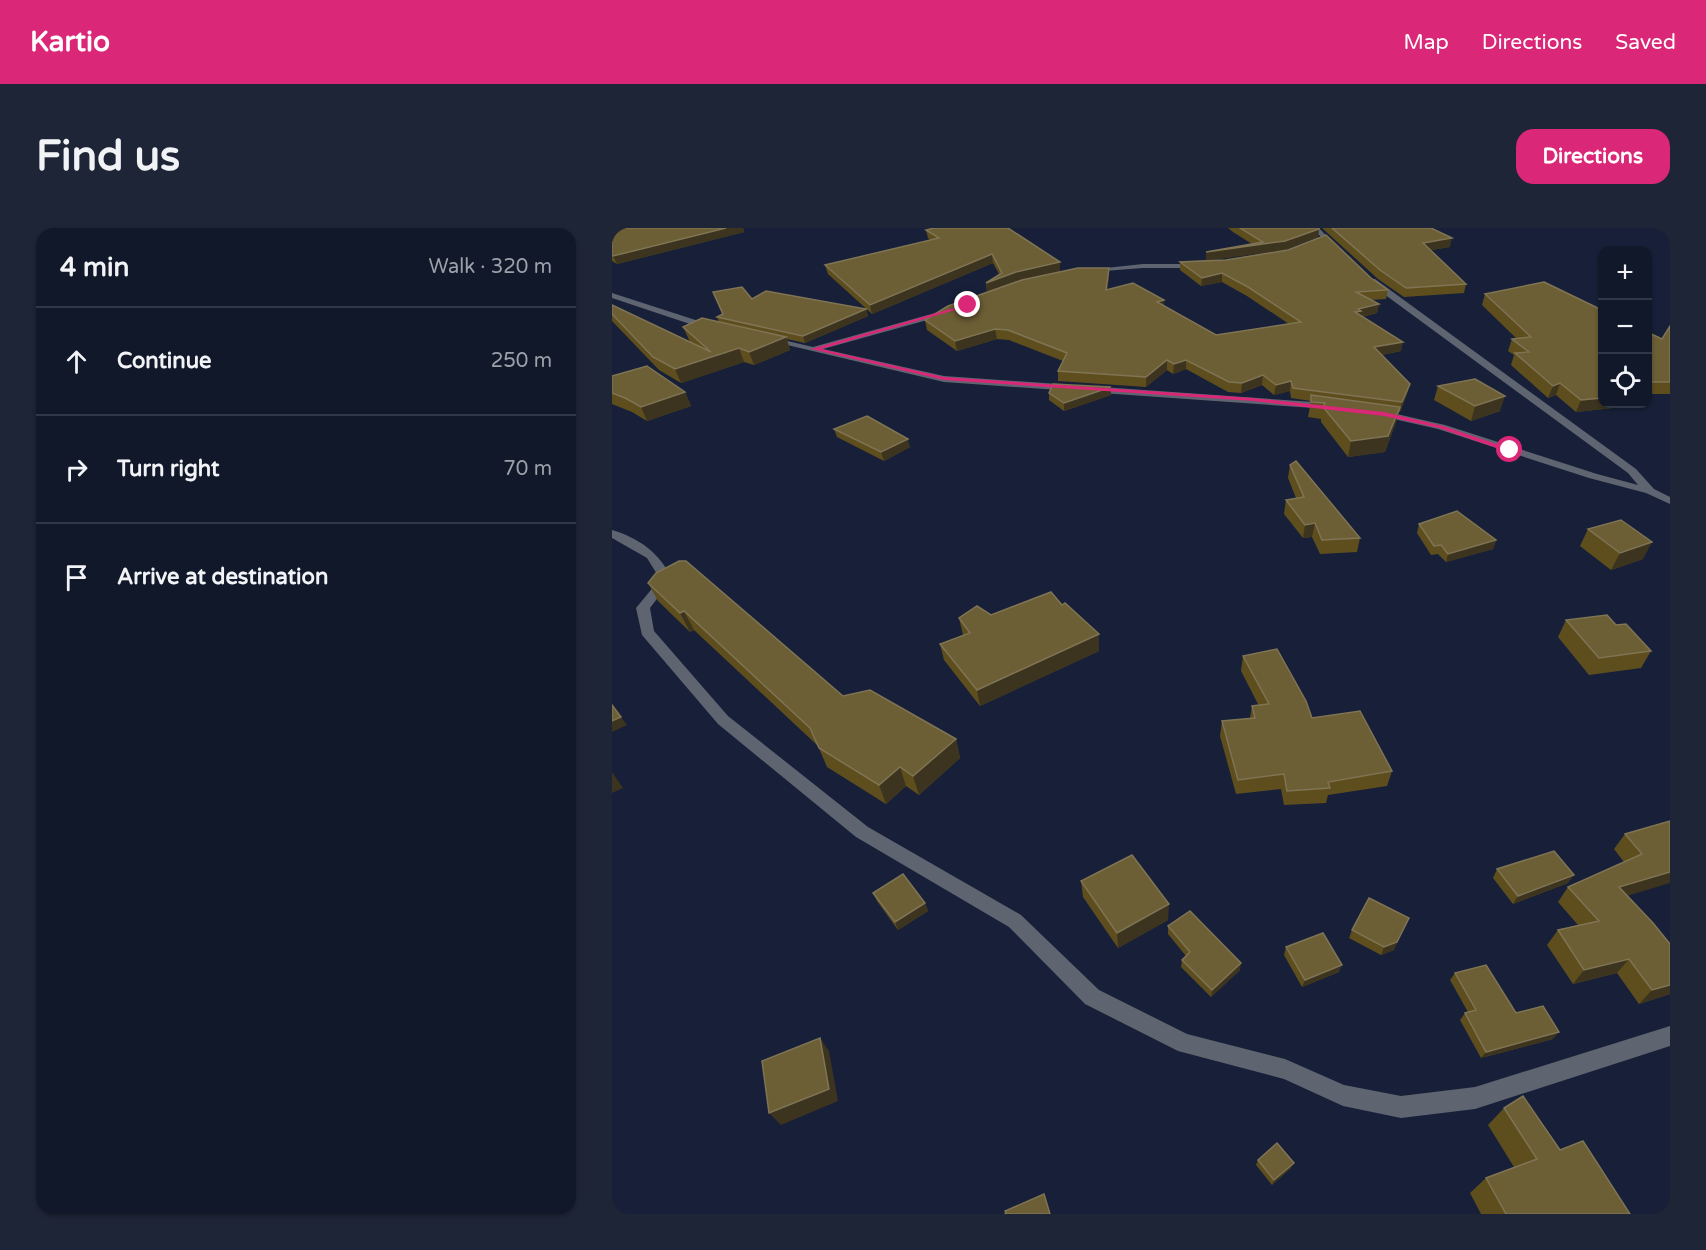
<!DOCTYPE html>
<html lang="en">
<head>
<meta charset="utf-8">
<style>
	:root { --surface:#11182a; --page:#1e2536; --text:#f1f3f6; --muted:#9ca0a8; --line:#303747; --accent:#db2777 }
	body { margin:0; font-family:"Varela Round",sans-serif; background:var(--page); color:var(--text) }
	.controls { position:absolute; right:18px; top:18px; display:grid; overflow:hidden; border-radius:12px; box-shadow:0 2px 4px #0004 }
	.controls button { width:54px; height:54px; display:grid; place-items:center; padding:0; border:0; border-bottom:2px solid var(--line); background:var(--surface); color:var(--text); font:30px sans-serif }
	.stop { position:absolute; width:18px; height:18px; margin:-14px; border:4px solid #db2777; border-radius:50%; background:#fff }
	.stop.end { background:#db2777; border-color:#fff; box-shadow:0 2px 6px #0008 }
	.list { margin:0; padding:0; list-style:none }
	h2 { display:flex; justify-content:space-between; align-items:center; height:78px; margin:0; padding:0 24px; font-size:26px }
	h2 small { font-size:20px; font-weight:400; color:var(--muted) }
	.list li { display:grid; grid-template-columns:39px 1fr auto; gap:18px; align-items:center; box-sizing:border-box; height:108px; padding:0 24px; border-top:2px solid var(--line) }
	.list b { display:block; font-size:22px; white-space:nowrap }
	.list em { font-size:20px; font-style:normal; color:var(--muted) }
	.icon { flex:none; width:33px; height:33px; fill:none; stroke:currentColor; stroke-width:2; stroke-linecap:round; stroke-linejoin:round }
	.map { position:relative; flex:none; width:1058px; height:986px; overflow:hidden; border-radius:18px }
	header { display:flex; align-items:center; gap:36px; box-sizing:border-box; height:84px; padding:0 30px; background:var(--accent); color:#fff }
	header strong { font-size:28px }
	nav { display:flex; gap:33px; margin-inline-start:auto; font-size:21px }
	.intro { display:flex; align-items:center; justify-content:space-between; box-sizing:border-box; height:144px; padding:0 36px }
	h1 { margin:0; font-size:42px }
	.button { padding:15px 27px; border-radius:18px; background:var(--accent); color:#fff; font-size:21px; font-weight:700 }
	main { display:flex; gap:36px; padding:0 36px }
	aside { flex:1; background:var(--surface); border-radius:18px; box-shadow:0 2px 4px #0004 }
	.map>svg:first-child { display:block }
	.lines { fill:none; stroke-linecap:round; stroke-linejoin:round }
	.street { fill:#5f6471; fill-rule:evenodd }
	.wall { fill:#5e4e1e }
	.shaded-wall { fill:#3c341e }
	.building { fill:#6c5e35; stroke:#7f7454; stroke-width:1.5 }
	.route { fill:#db2777 }
</style>
</head>
<body>
<header>
<strong>Kartio</strong>
<nav><a>Map</a><a>Directions</a><a>Saved</a></nav>
</header>
<div class="intro"><h1>Find us</h1><a class="button">Directions</a></div>
<main>
<aside>
<h2>4 min<small>Walk · 320 m</small></h2>
<ul class="list">
<li><svg class="icon" aria-label="ahead" viewBox="0 0 24 24"><path d="M12 20V5M6 11l6-6 6 6"/></svg><div><b>Continue</b></div><em>250 m</em></li>
<li><svg class="icon" aria-label="right" viewBox="0 0 24 24"><path d="M7 20v-9h11M14 6l5 5-5 5"/></svg><div><b>Turn right</b></div><em>70 m</em></li>
<li><svg class="icon" aria-label="arrive" viewBox="0 0 24 24"><path d="M6 21V4h12l-3 4 3 4H6"/></svg><div><b>Arrive at destination</b></div></li>
</ul>
</aside>
<div class="map">
<svg width="1058" height="986" viewBox="0 0 1058 986">
	<rect width="100%" height="100%" fill="#172038"/>
	<g class="lines">
		<!-- street -->
		<g class="street">
			<path d="M700 0H707L726 20V22H722Z"/>
			<path d="M531 36H587L591 38 587 40H531L479 44 475 42Z"/>
			<path d="M757 51H763L1024 241 1042 261 1058 269V276L1034 265 977 250 826 201 764 187V183L767 182 833 197 985 246 1026 257 1016 245 757 55Z"/>
			<path d="M0 65 102 98 103 100 96 102 0 70Z"/>
			<path d="M341 80 345 82 344 84 211 121 332 148 716 175 721 178 716 181 332 154 154 112 158 109 201 119Z"/>
			<path d="M0 302C27 310 48 325 60 351L38 380 42 403 116 488 256 599 409 687 487 762 575 806 673 831 732 857 789 868 863 859 1058 798V818L863 881 789 890 731 878 672 851 566 823 473 776 397 699 244 609 106 496 30 407 24 380 48 351 35 330 0 310Z"/>
		</g>
	</g>
	<!-- wall -->
	<g class="wall">
		<path d="M0 0H131L132 4 5 36 0 33Z"/>
		<path d="M616 0H707L706 9 672 22 595 32 759 50 776 62 774 71 759 72 767 76 765 85 750 89 789 123 770 127 795 166 788 184H787L784 194 773 224 736 229 709 194V191L696 189 699 173 679 170 678 163 662 167 650 157 629 165 616 164 574 141 561 146 555 142 534 159 446 153V143L451 133 397 112 385 111 345 123 315 102 313 92 497 49 495 62 552 72V78L604 107 677 96 635 68 610 54 589 58 568 42V34L594 32V24L640 16 621 4Z"/>
		<path d="M710 0H819L838 19 819 22 854 56 852 65 792 69 766 51Z"/>
		<path d="M314 2 448 34V43L405 53 375 64 374 55 387 46 381 35 260 86 216 46 213 37 318 12 316 10Z"/>
		<path d="M101 64 140 71 254 81 256 88 193 115 175 111 178 122 142 137 132 134 69 155 47 142 0 93V77L78 114 71 99 107 94 105 89 110 86Z"/>
		<path d="M873 66 990 176H1020L1019 178 964 184 944 167 936 170 899 137 902 127 896 123 900 111H905L870 77Z"/>
		<path d="M1058 98V166H1035V104L1050 111Z"/>
		<path d="M0 148 73 164 79 178 35 193 20 184 0 176Z"/>
		<path d="M826 158 888 183 859 193 822 172Z"/>
		<path d="M499 159V167L452 183 437 172V165Z"/>
		<path d="M222 201 298 219 272 233 225 209Z"/>
		<path d="M678 237 748 310 745 324 708 326 700 309 691 310 672 286 674 272 684 270 676 250Z"/>
		<path d="M807 296 884 312 881 321 834 334 826 326 819 327 805 305Z"/>
		<path d="M976 301 1031 331 999 342 968 318Z"/>
		<path d="M36 355 231 468 344 511 348 530 307 567 294 558 274 576 215 539 206 518 82 402 78 404 46 373Z"/>
		<path d="M347 390 487 423 368 478 332 432 328 416 351 407Z"/>
		<path d="M954 392 1004 397 1039 423 1029 440 977 447 946 409Z"/>
		<path d="M631 428 700 490 780 543 775 558 716 567 714 575 672 577 669 561 624 566 608 508 610 493 638 490 640 478H647L629 443Z"/>
		<path d="M1058 593 1015 668 1058 766 1027 776 1005 745 961 756 935 717 946 702 966 697 946 674 956 659 1012 634 1002 621 1013 606Z"/>
		<path d="M885 641 956 655 901 676 881 650Z"/>
		<path d="M469 653 556 692 506 720 471 669Z"/>
		<path d="M261 665 313 675 316 683 286 702 265 673Z"/>
		<path d="M556 698 628 742 599 769 569 739 570 732 574 728 556 706Z"/>
		<path d="M740 702 782 722 769 727 737 710Z"/>
		<path d="M674 719 727 744 690 759 672 727Z"/>
		<path d="M843 745 904 785 941 811 869 830 848 792 853 785 856 784 838 752Z"/>
		<path d="M892 880 948 922 1018 986H869L858 965 874 950 902 939 876 897Z"/>
		<path d="M646 932 679 940 660 957 644 937Z"/>
	</g>
	<!-- shaded-wall -->
	<g class="shaded-wall">
		<path d="M114 0H131L132 4 5 36 1 28Z"/>
		<path d="M707 1 706 9 672 22 594 33V24L673 13Z"/>
		<path d="M840 10 838 19 809 24 811 15Z"/>
		<path d="M380 26 381 35 260 86 258 77Z"/>
		<path d="M448 34V43L405 53 375 64 374 55 404 44Z"/>
		<path d="M497 40V49L494 71V62Z"/>
		<path d="M610 45V54L589 58 590 50Z"/>
		<path d="M552 72V81L545 74Z"/>
		<path d="M767 76 765 85 748 89 743 84 746 81Z"/>
		<path d="M254 81 256 88 193 115 191 108Z"/>
		<path d="M383 101 385 111 345 123 343 113Z"/>
		<path d="M174 109 178 122 142 137 137 124Z"/>
		<path d="M791 114 789 123 760 129 762 119Z"/>
		<path d="M127 120 132 134 69 155 63 141Z"/>
		<path d="M555 132V142L534 159V149Z"/>
		<path d="M574 132V141L561 146 562 136Z"/>
		<path d="M651 147 650 157 629 165 630 155Z"/>
		<path d="M679 153 678 163 662 167 664 157Z"/>
		<path d="M948 155 944 167 936 170 941 158Z"/>
		<path d="M798 156 795 166 788 184 790 174Z"/>
		<path d="M499 159V167L452 183V175Z"/>
		<path d="M73 164 79 178 35 193 29 179Z"/>
		<path d="M893 168 888 183 859 193 863 178Z"/>
		<path d="M990 170V176H1020L1019 178 964 184 969 172Z"/>
		<path d="M788 179 784 194 773 224 736 229 739 213Z"/>
		<path d="M296 211 298 219 272 233 269 224Z"/>
		<path d="M703 295 700 309 691 310 693 297Z"/>
		<path d="M884 312 881 321 834 334 836 326Z"/>
		<path d="M1040 314 1031 331 999 342 1008 325Z"/>
		<path d="M72 383 82 402 78 404 68 385Z"/>
		<path d="M487 406V423L368 478 365 462Z"/>
		<path d="M9 489 15 497 0 504V493Z"/>
		<path d="M344 511 348 530 307 567 301 548Z"/>
		<path d="M288 539 294 558 274 576 267 557Z"/>
		<path d="M0 544 11 560 0 565Z"/>
		<path d="M1058 644V655L995 674 1007 659Z"/>
		<path d="M962 647 956 655 901 676 906 668Z"/>
		<path d="M313 675 316 683 286 702 283 694Z"/>
		<path d="M557 676 556 692 506 720 505 705Z"/>
		<path d="M793 698 782 722 769 727 772 719Z"/>
		<path d="M1017 731 1005 745 961 756 972 742Z"/>
		<path d="M629 735 628 742 599 769 600 762Z"/>
		<path d="M730 737 727 744 690 759 693 752Z"/>
		<path d="M1058 757V766L1027 776 1040 762Z"/>
		<path d="M947 804 941 811 869 830 874 824Z"/>
		<path d="M208 810 217 823 226 873 169 897 157 885Z"/>
		<path d="M682 935 679 940 660 957 662 952Z"/>
	</g>
	<!-- building -->
	<g class="building">
		<path d="M0 0H114L1 28 0 27Z"/>
		<path d="M322 0H396L448 34 404 44 374 55 390 45 380 26 258 77 213 37 327 10 314 2Z"/>
		<path d="M628 0H707V1L673 13 594 24 651 14Z"/>
		<path d="M720 0H819L840 10 811 15 854 56 794 60 768 42Z"/>
		<path d="M714 7 759 50 776 62 744 64 767 76 746 81 749 83 743 84 791 114 762 119 798 156 790 174 681 160 679 153 664 157 651 147 630 155 617 154 574 132 562 136 555 132 534 149 446 143 455 125 396 102 383 101 343 113 313 92 336 78 410 52 466 40H497L494 62 521 55 552 72 545 74 604 107 689 94 636 59 610 45 590 50 568 34 614 32 676 22Z"/>
		<path d="M932 54 990 82V170L969 172 948 155 941 158 903 125 917 124 900 111 919 109 873 66Z"/>
		<path d="M130 59 140 71 154 63 254 81 191 108 105 89 111 86 101 64Z"/>
		<path d="M0 77 99 124 71 99 90 90 174 109 137 124 127 120 63 141 41 129 0 86Z"/>
		<path d="M1058 98V154H1035V104L1050 111Z"/>
		<path d="M35 138 73 164 29 179 13 170 0 165V148Z"/>
		<path d="M863 151 893 168 863 178 826 158Z"/>
		<path d="M441 156 499 159 452 175 437 165Z"/>
		<path d="M699 167 788 179 776 208 739 213 711 179 713 175 699 174Z"/>
		<path d="M255 188 296 211 269 224 222 201Z"/>
		<path d="M684 233 748 310 710 312 703 295 693 297 674 272 692 269 678 237Z"/>
		<path d="M845 283 884 312 836 326 829 317 822 318 807 296Z"/>
		<path d="M1009 292 1040 314 1008 325 976 301Z"/>
		<path d="M67 333H74L231 468 258 462 344 511 301 548 288 539 267 557 207 520 198 500 72 383 68 385 36 355 44 345Z"/>
		<path d="M439 364 450 377 453 375 487 406 365 462 328 416 358 405 347 390 365 378 379 387Z"/>
		<path d="M995 387 1004 397 1014 396 1039 423 987 430 954 392Z"/>
		<path d="M665 421 694 473 700 490 748 483 780 543 716 554 718 560 675 563 672 546 626 552 610 493 643 490 640 478 657 476 631 428Z"/>
		<path d="M0 477 9 489 0 493Z"/>
		<path d="M1058 593V644L1007 659 1041 695 1058 716V757L1040 762 1017 731 972 742 946 702 987 693 956 659 1030 626 1013 606Z"/>
		<path d="M942 623 962 647 906 668 885 641Z"/>
		<path d="M520 627 557 676 505 705 469 653Z"/>
		<path d="M291 646 313 675 283 694 261 665Z"/>
		<path d="M757 670 797 690 785 714 772 719 740 702Z"/>
		<path d="M578 683 629 735 600 762 570 732 578 724 556 698Z"/>
		<path d="M711 705 730 737 693 752 674 719Z"/>
		<path d="M874 737 904 785 931 778 947 804 874 824 853 785 864 782 843 745Z"/>
		<path d="M208 810 217 861 157 885 150 833Z"/>
		<path d="M911 868 948 922 971 913 1018 986H894L874 950 925 931 892 880Z"/>
		<path d="M665 915 682 935 662 952 646 932Z"/>
		<path d="M432 966 438 986H393L394 985 393 983Z"/>
	</g>
	<!-- route -->
	<path class="route" d="M356 76 357 78 209 121 332 149 641 170 772 184 831 198 902 222 896 224 827 200 772 188 641 173 332 152 199 121Z"/>
</svg>
<div class="controls">
<button>+</button>
<button>−</button>
<button><svg class="icon" aria-label="locate" viewBox="0 0 24 24"><circle cx="12" cy="12" r="6"/><path d="M12 2v4M12 18v4M2 12h4M18 12h4"/></svg></button>
</div>
<div class="stop" style="left:898px;top:222px"></div>
<div class="stop end" style="left:356px;top:77px"></div>
</div>
</main>
</body>
</html>
